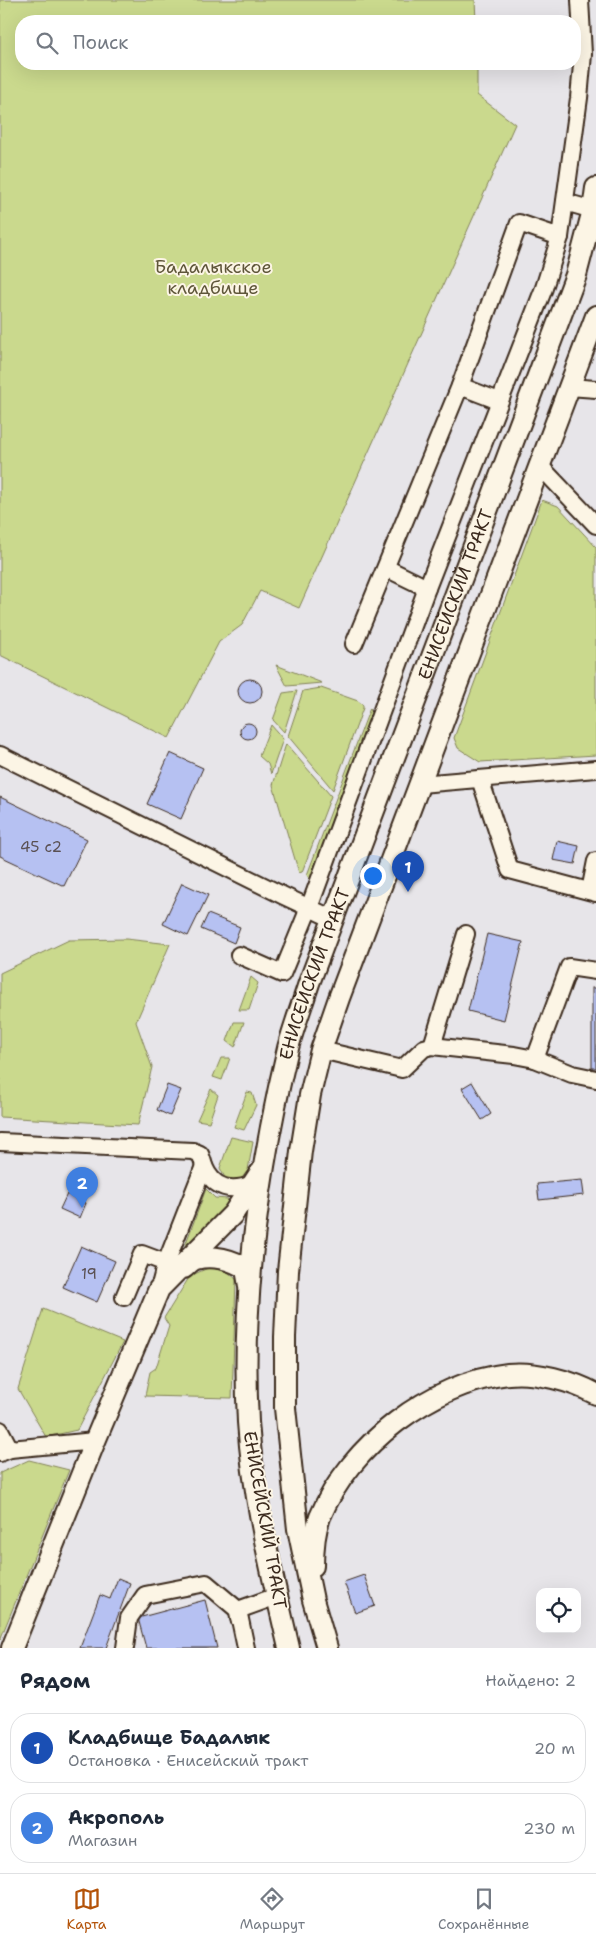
<!DOCTYPE html>
<html lang="ru">
<head>
<meta charset="utf-8">
<style>
	:root { --surface:#fff; --page:#f2f2f3; --text:#1f2937; --muted:#747a83; --line:#e0e1e3; --accent:#b45309 }
	body { margin:0; font-family:"Shantell Sans",sans-serif; background:var(--page); color:var(--text) }
	.controls { position:absolute; right:15px; bottom:15px; display:grid; overflow:hidden; border-radius:10px; box-shadow:0 5px 20px #0002 }
	.controls button { width:45px; height:45px; display:grid; place-items:center; padding:0; border:0; border-bottom:1px solid var(--line); background:var(--surface); color:var(--text); font:25px sans-serif }
	.you { position:absolute; left:372px; top:875px; width:18px; height:18px; margin:-12px; border:4px solid #fff; border-radius:50%; background:#1a73e8; box-shadow:0 0 0 8px #1a73e833 }
	.badge { display:grid; place-items:center; width:32px; height:32px; border-radius:50%; background:var(--accent); color:#fff; font-size:16px; font-weight:700 }
	.pin { position:absolute; translate:-50% -41px; filter:drop-shadow(0 1px 2px #0008) }
	.pin::after { content:''; position:absolute; top:26px; width:18px; height:15px; background:inherit; clip-path:polygon(0 0,100% 0,50% 100%) }
	.list { margin:0; padding:0; list-style:none }
	h2 { display:flex; justify-content:space-between; align-items:center; height:65px; margin:0; padding:0 20px; font-size:21px }
	h2 small { font-size:16px; font-weight:400; color:var(--muted) }
	.list li { display:grid; grid-template-columns:32px 1fr auto; gap:15px; align-items:center; box-sizing:border-box; height:70px; margin:0 10px 10px; padding:0 10px; border:1px solid var(--line); border-radius:20px }
	.list b { display:block; font-size:19px; white-space:nowrap }
	.list p { margin:0; font-size:16px; white-space:nowrap; color:var(--muted) }
	.list em { font-size:16px; font-style:normal; color:var(--muted) }
	.icon { flex:none; width:28px; height:28px; fill:none; stroke:currentColor; stroke-width:2; stroke-linecap:round; stroke-linejoin:round }
	.map { position:relative; flex:none; width:596px; height:1648px; overflow:hidden }
	.search { position:absolute; background:var(--surface); box-shadow:0 5px 20px #0002; left:15px; right:15px; top:15px; height:55px; display:flex; align-items:center; gap:12px; box-sizing:border-box; padding:0 18px; border-radius:20px; color:var(--muted); font-size:19px }
	.sheet { height:225px; background:var(--surface) }
	nav { display:flex; justify-content:space-around; align-items:center; box-sizing:border-box; height:70px; border-top:1px solid var(--line); background:var(--surface); font-size:14px; color:var(--muted) }
	nav a { display:grid; justify-items:center; gap:2px }
	nav .on { color:var(--accent) }
	.map>svg:first-child { display:block }
	.green { fill:#cad98d; stroke:#828256 }
	.building { fill:#b6c1f2; stroke:#3b2a1e }
	.lines { fill:none; stroke-linecap:round; stroke-linejoin:round }
	.minor-casing { stroke:#3b2a1e; stroke-width:20 }
	.major-casing { stroke:#3b2a1e; stroke-width:24 }
	.minor { stroke:#fcf5e5; stroke-width:16 }
	.major { stroke:#fcf5e5; stroke-width:20 }
	.labels { text-anchor:middle; dominant-baseline:central; stroke-width:4; stroke-linejoin:round; paint-order:stroke }
	.number-label { font-size:15px; fill:#5a5053 }
	.park-label { font-size:18px; fill:#5f563a; stroke:#fcf5e5 }
	.street-label { font-size:18px; fill:#3b2a1e; stroke:#fcf5e5 }
</style>
</head>
<body>
<div class="map">
<svg width="596" height="1648" viewBox="0 0 596 1648">
	<rect width="100%" height="100%" fill="#e7e5e9"/>
	<filter id="ink" filterUnits="userSpaceOnUse"><feTurbulence type="fractalNoise" baseFrequency=".02" numOctaves="2"/><feDisplacementMap in="SourceGraphic" scale="10" xChannelSelector="R" yChannelSelector="G"/><feConvolveMatrix kernelMatrix="1 2 1 2 8 2 1 2 1" color-interpolation-filters="sRGB"/></filter>
	<g filter="url(#ink)">
		<!-- green -->
		<g class="green">
			<path d="M0 0H475L476 21H21V64H477V95L515 124 299 608 260 591 242 625 219 642 169 738 0 655Z"/>
			<path d="M542 500 558 506 596 547V755L480 762 458 748 454 738Z"/>
			<path d="M276 665 322 683 287 686Z"/>
			<path d="M321 688 358 701 363 705V708L333 790 288 736 303 691Z"/>
			<path d="M297 691 284 732 273 720 283 693Z"/>
			<path d="M370 708 372 717 310 880 307 875Z"/>
			<path d="M271 725 283 739 271 774 268 764 259 756Z"/>
			<path d="M286 744 331 796 302 872 299 873 273 785Z"/>
			<path d="M126 939 170 944 136 1022 152 1067 138 1125 0 1117V973L69 940Z"/>
			<path d="M251 977 258 983 249 1010H239Z"/>
			<path d="M234 1022H244L235 1047 227 1041Z"/>
			<path d="M221 1058H230L222 1080 213 1077Z"/>
			<path d="M211 1089 218 1095 209 1122 197 1120Z"/>
			<path d="M247 1092 252 1093 256 1105 244 1130 234 1127Z"/>
			<path d="M231 1137 253 1142 248 1170 242 1178 233 1180 225 1178 220 1168Z"/>
			<path d="M206 1189 215 1198 228 1199 227 1204 183 1251Z"/>
			<path d="M208 1268H223L236 1279 232 1398 145 1396 150 1372 156 1368 169 1326 164 1318 190 1276Z"/>
			<path d="M43 1309 123 1342 77 1430 46 1437 18 1389Z"/>
			<path d="M29 1460 69 1470 0 1640V1473Z"/>
		</g>
		<!-- building -->
		<g class="building">
			<circle cx="250" cy="691" r="12"/>
			<circle cx="248" cy="731" r="8"/>
			<path d="M170 753 203 768 181 819 147 804Z"/>
			<path d="M0 797 87 839 64 886 0 856Z"/>
			<path d="M557 841 579 846 575 864 553 860Z"/>
			<path d="M182 883 208 895 188 936 163 924Z"/>
			<path d="M208 914 240 927 234 943 201 929Z"/>
			<path d="M487 934 523 942 504 1020 468 1011Z"/>
			<rect x="592" y="988" width="4" height="80"/>
			<path d="M472 1082 491 1114 482 1120 462 1088Z"/>
			<path d="M167 1085 181 1090 170 1116 157 1110Z"/>
			<path d="M582 1180 584 1195 539 1200 537 1184Z"/>
			<path d="M67 1194 86 1203 80 1218 60 1209Z"/>
			<path d="M81 1246 115 1261 97 1302 63 1287Z"/>
			<path d="M364 1575 375 1606 355 1613 344 1582Z"/>
			<path d="M118 1578 130 1583 106 1648H80L100 1595 110 1599Z"/>
			<path d="M205 1600 217 1648H146L138 1618Z"/>
		</g>
		<g class="lines">
			<defs>
				<g id="minor">
					<path d="M565 202 593 210"/>
					<path d="M460 386 499 401"/>
					<path d="M569 387 596 389"/>
					<path d="M539 465 596 525"/>
					<path d="M386 568 427 588"/>
					<path d="M354 644 460 386 519 223 560 237"/>
					<path d="M0 755 284 896 333 919"/>
					<path d="M480 779 510 870 596 893"/>
					<path d="M420 784 596 769"/>
					<path d="M590 891 596 861"/>
					<path d="M239 955 282 974 309 908 427 588 544 288 560 237 579 98 583 54 580 0"/>
					<path d="M432 1046 466 934"/>
					<path d="M321 1050 402 1069 424 1048 432 1046 514 1055 535 1059 572 1074 596 1079"/>
					<path d="M535 1059 569 967 596 971"/>
					<path d="M0 1142 193 1151 200 1154C202 1158 203 1162 204 1166 214 1190 232 1192 253 1184"/>
					<path d="M159 1289 166 1263 204 1166"/>
					<path d="M124 1297 142 1254 166 1263 163 1274"/>
					<path d="M0 1430 10 1449"/>
					<path d="M0 1453 10 1449 95 1441"/>
					<path d="M239 1619 238 1610 277 1596"/>
					<path d="M125 1648 129 1618 145 1595 206 1583 238 1610 246 1648"/>
				</g>
				<g id="major">
					<path d="M184 1268C187 1265 192 1260 196 1259 212 1254 234 1260 246 1269L249 1286"/>
					<path d="M313 1566C313 1549 314 1533 320 1517 350 1445 431 1383 508 1374 535 1371 572 1381 596 1394"/>
					<path d="M12 1648 95 1441 159 1289 233 1214 260 1173"/>
					<path id="s1" d="M289 1648C272 1574 253 1498 248 1422 241 1297 259 1169 288 1048 294 1026 302 1005 309 983L576 275 593 210 596 188"/>
					<path d="M327 1648 313 1600 298 1529 285 1408V1337L288 1271 301 1151 310 1095 321 1050 339 998 596 316"/>
				</g>
			</defs>
			<!-- minor casing -->
			<use href="#minor" class="minor-casing"/>
			<!-- major casing -->
			<use href="#major" class="major-casing"/>
			<!-- minor -->
			<use href="#minor" class="minor"/>
			<!-- major -->
			<use href="#major" class="major"/>
		</g>
	</g>
	<g class="labels">
		<!-- number labels -->
		<g class="number-label">
			<text x="41" y="847">45 с2</text>
			<text x="89" y="1274">19</text>
		</g>
		<!-- park labels -->
		<g class="park-label">
			<text x="213" y="267">Бадалыкское<tspan x="213" dy="21">кладбище</tspan></text>
		</g>
		<!-- street labels -->
		<g class="street-label">
			<text stroke="none"><textPath href="#s1" startOffset="1091">ЕНИСЕЙСКИЙ ТРАКТ</textPath></text>
			<text stroke="none"><textPath href="#s1" startOffset="686">ЕНИСЕЙСКИЙ ТРАКТ</textPath></text>
			<text transform="translate(265 1520) rotate(80)">ЕНИСЕЙСКИЙ ТРАКТ</text>
		</g>
	</g>
</svg>
<div class="controls">
<button><svg class="icon" aria-label="locate" viewBox="0 0 24 24"><circle cx="12" cy="12" r="6"/><path d="M12 2v4M12 18v4M2 12h4M18 12h4"/></svg></button>
</div>
<div class="you"></div>
<div class="pin badge" style="left:408px;top:892px;background:#1a4fb4">1</div>
<div class="pin badge" style="left:82px;top:1208px;background:#3f7fe0">2</div>
<div class="search"><svg class="icon" aria-label="search" viewBox="0 0 24 24"><circle cx="10" cy="10" r="6"/><path d="M15 15l6 6"/></svg>Поиск</div>
</div>
<section class="sheet">
<h2>Рядом<small>Найдено: 2</small></h2>
<ul class="list">
<li><span class="badge" style="background:#1a4fb4">1</span><div><b>Кладбище Бадалык</b><p>Остановка · Енисейский тракт</p></div><em>20 m</em></li>
<li><span class="badge" style="background:#3f7fe0">2</span><div><b>Акрополь</b><p>Магазин</p></div><em>230 m</em></li>
</ul>
</section>
<nav>
<a class="on"><svg class="icon" aria-label="map" viewBox="0 0 24 24"><path d="M3 6l6-2 6 2 6-2v14l-6 2-6-2-6 2zM9 4v14M15 6v14"/></svg>Карта</a>
<a><svg class="icon" aria-label="directions" viewBox="0 0 24 24"><path d="M12 3l9 9-9 9-9-9zM9 14v-3h6M13 9l2 2-2 2"/></svg>Маршрут</a>
<a><svg class="icon" aria-label="saved" viewBox="0 0 24 24"><path d="M7 4h10v16l-5-4-5 4z"/></svg>Сохранённые</a>
</nav>
</body>
</html>
